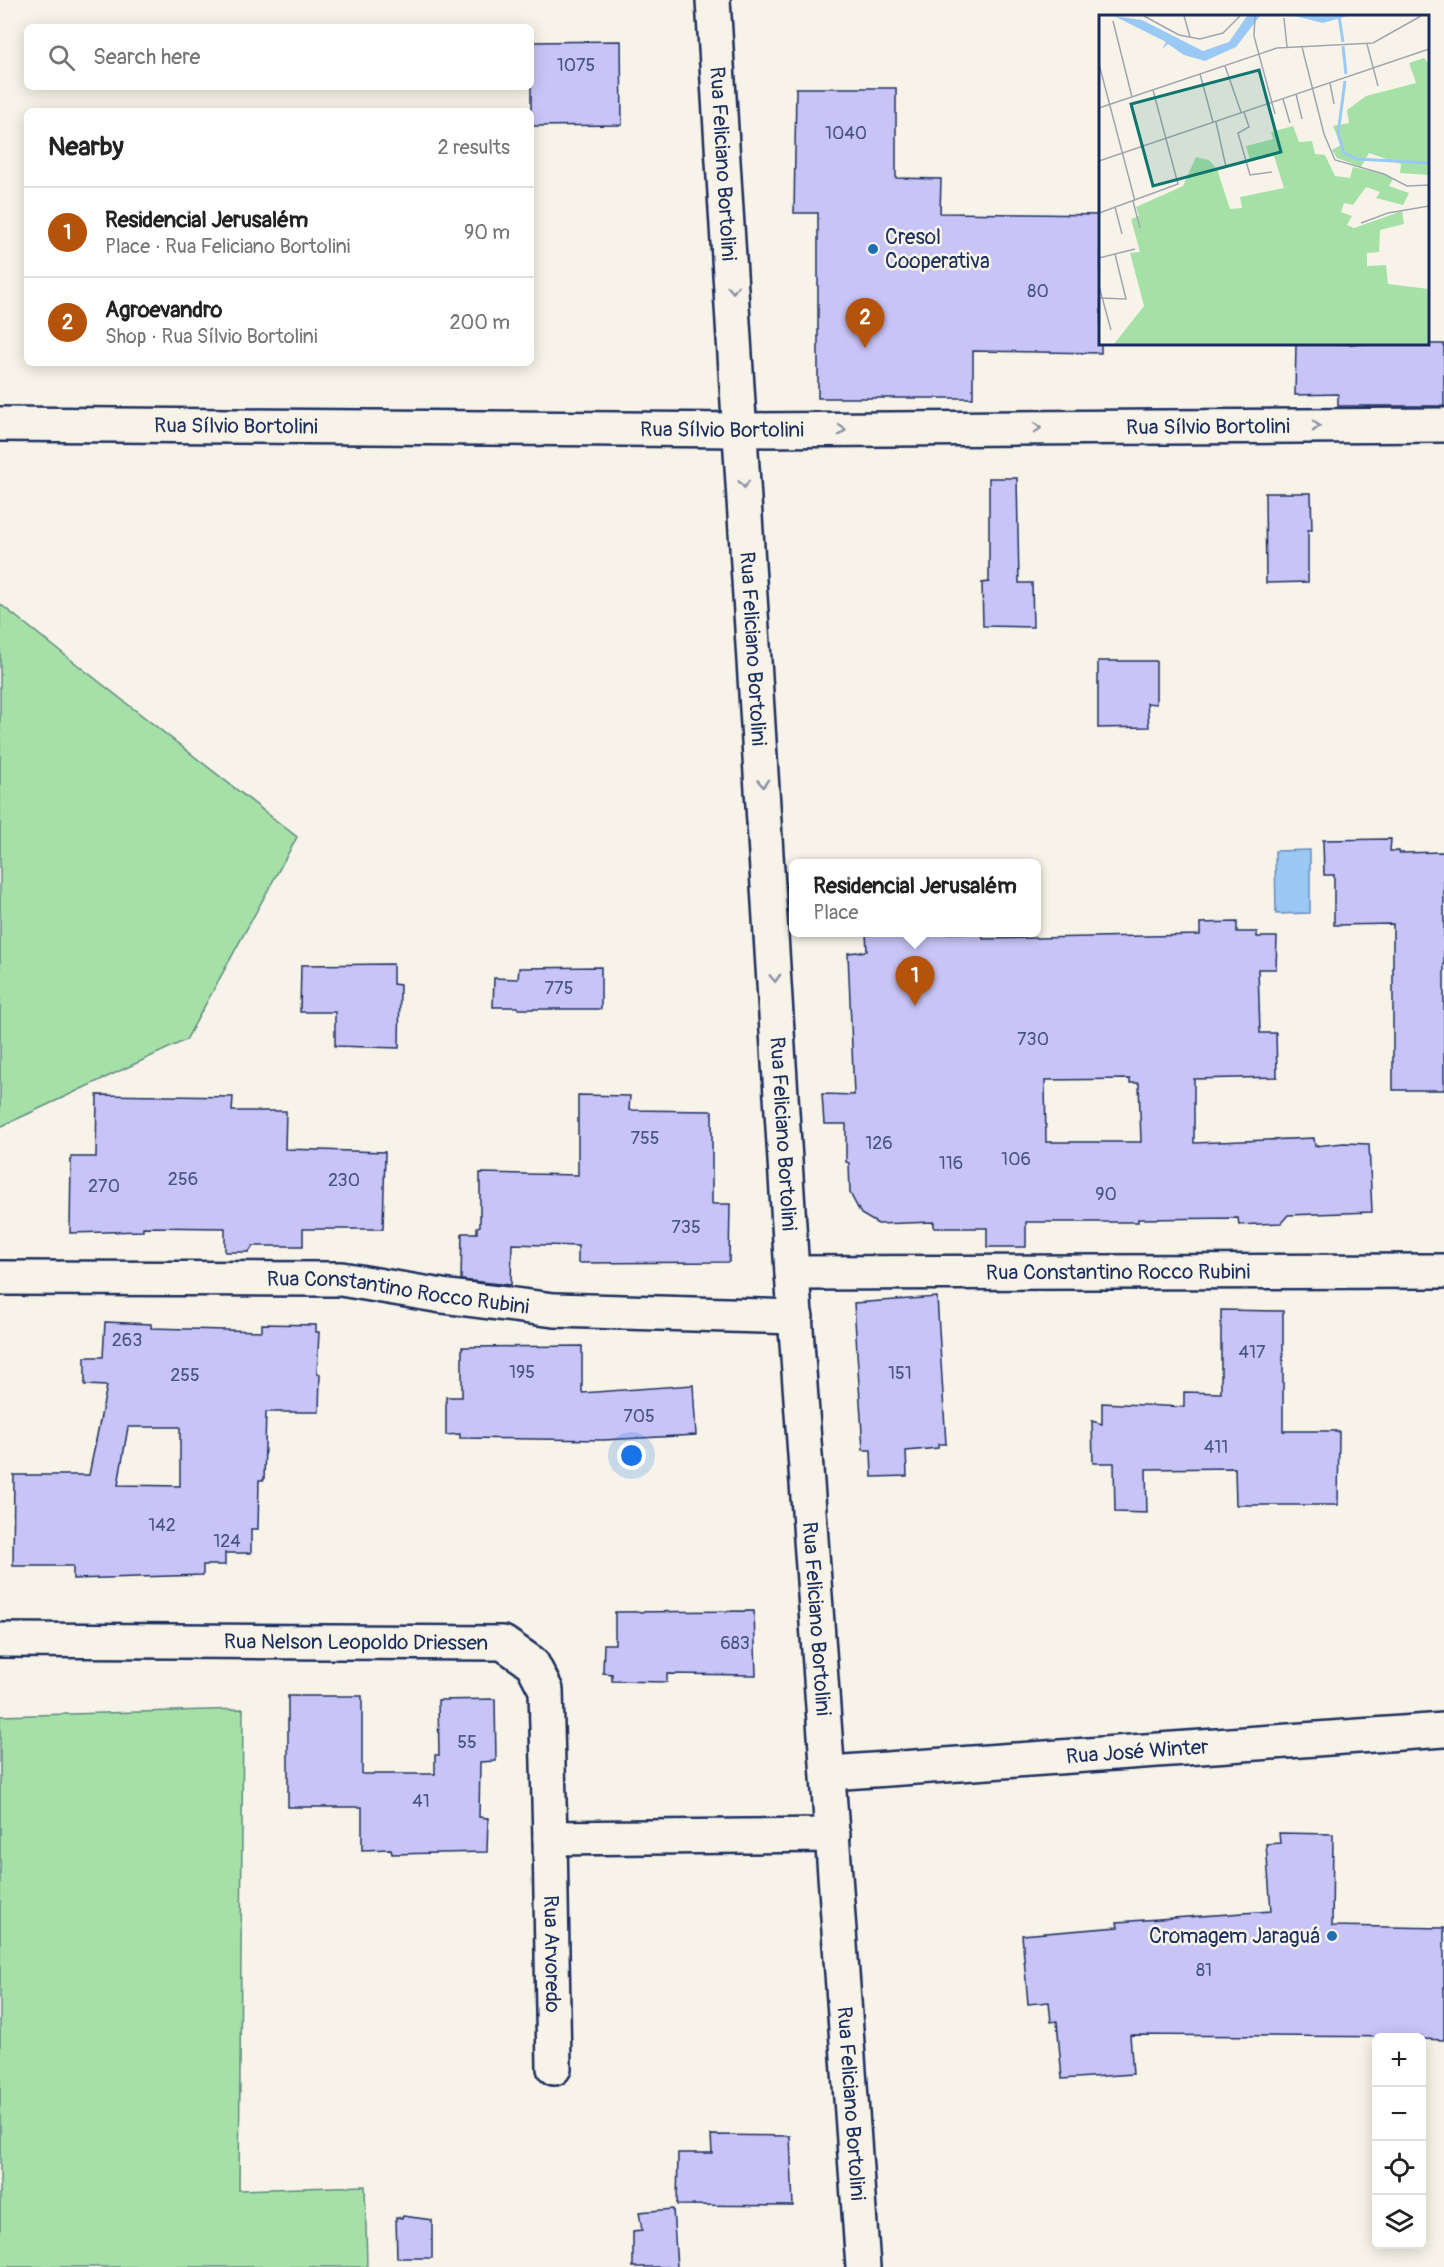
<!DOCTYPE html>
<html lang="en">
<head>
<meta charset="utf-8">
<style>
	:root { --surface:#fff; --page:#f2f2f2; --text:#222; --muted:#767676; --line:#e0e0e0; --accent:#b45309 }
	body { margin:0; font-family:Pangolin,sans-serif; background:var(--page); color:var(--text) }
	.controls { position:absolute; right:18px; bottom:18px; display:grid; overflow:hidden; border-radius:9px; box-shadow:0 3px 15px #0003 }
	.controls button { width:54px; height:54px; display:grid; place-items:center; padding:0; border:0; border-bottom:2px solid var(--line); background:var(--surface); color:var(--text); font:30px sans-serif }
	.you { position:absolute; left:632px; top:1456px; width:21px; height:21px; margin:-15px; border:4px solid #fff; border-radius:50%; background:#1a73e8; box-shadow:0 0 0 9px #1a73e833 }
	.badge { display:grid; place-items:center; width:39px; height:39px; border-radius:50%; background:var(--accent); color:#fff; font-size:20px; font-weight:700 }
	.pin { position:absolute; translate:-50% -50px; filter:drop-shadow(0 2px 3px #0008) }
	.pin::after { content:''; position:absolute; top:32px; width:21px; height:18px; background:inherit; clip-path:polygon(0 0,100% 0,50% 100%) }
	.popup { position:absolute; left:789px; top:859px; width:252px; height:78px; box-sizing:border-box; display:grid; place-content:center; border-radius:9px; background:var(--surface); filter:drop-shadow(0 2px 4px #0005); font-size:20px; white-space:nowrap; color:var(--muted) }
	.popup b { font-size:22px; color:var(--text) }
	.popup::after { content:''; position:absolute; left:50%; top:100%; margin-left:-12px; border:12px solid transparent; border-top-color:var(--surface) }
	.list { margin:0; padding:0; list-style:none }
	h2 { display:flex; justify-content:space-between; align-items:center; height:78px; margin:0; padding:0 24px; font-size:26px }
	h2 small { font-size:20px; font-weight:400; color:var(--muted) }
	.list li { display:grid; grid-template-columns:39px 1fr auto; gap:18px; align-items:center; box-sizing:border-box; height:90px; padding:0 24px; border-top:2px solid var(--line) }
	.list b { display:block; font-size:22px; white-space:nowrap }
	.list p { margin:0; font-size:20px; white-space:nowrap; color:var(--muted) }
	.list em { font-size:20px; font-style:normal; color:var(--muted) }
	.icon { flex:none; width:33px; height:33px; fill:none; stroke:currentColor; stroke-width:2; stroke-linecap:round; stroke-linejoin:round }
	.map { position:relative; flex:none; width:1444px; height:2267px; overflow:hidden }
	.search { position:absolute; background:var(--surface); box-shadow:0 3px 15px #0003; left:24px; top:24px; width:510px; height:66px; display:flex; align-items:center; gap:15px; box-sizing:border-box; padding:0 21px; border-radius:9px; color:var(--muted); font-size:22px }
	.panel { position:absolute; background:var(--surface); box-shadow:0 3px 15px #0003; left:24px; top:108px; width:510px; height:258px; border-radius:9px }
	.map>svg:first-child { display:block }
	.green { fill:#a5e1a7; stroke:#608882; stroke-width:1.5 }
	.water { fill:#9bc9f6; stroke:#688bb9; stroke-width:1.5 }
	.building { fill:#c8c4f6; stroke:#1b2f5e; stroke-width:1.5; fill-rule:evenodd }
	.lines { fill:none; stroke-linecap:round; stroke-linejoin:round }
	.minor-casing { stroke:#1b2f5e; stroke-width:38 }
	.primary-casing { stroke:#1b2f5e; stroke-width:38 }
	.minor { stroke:#f7f3e8; stroke-width:33 }
	.primary { stroke:#f7f3e8; stroke-width:33 }
	.oneway { stroke:#8991a3 }
	.poi-dot { fill:#1f6fb2; stroke:#f7f3e8; stroke-width:2 }
	.labels { text-anchor:middle; dominant-baseline:central; stroke-width:5; stroke-linejoin:round; paint-order:stroke }
	.number-label { font-size:18px; fill:#465484 }
	.street-label { font-size:21px; fill:#1b2f5e; stroke:#f7f3e8 }
	.poi-label { font-size:21px; fill:#1b2f5e; stroke:#f7f3e8; text-anchor:start }
	.inset-river { fill:none; stroke:#9bc9f6; stroke-width:3 }
	.inset-road { fill:none; stroke:#9fa5b1; stroke-width:1.5 }
	.view { fill:#0f766e; fill-opacity:0.15; stroke:#0f766e; stroke-width:3 }
	.inset-edge { fill:none; stroke:#1b2f5e; stroke-width:3 }
</style>
</head>
<body>
<div class="map">
<svg width="1444" height="2267" viewBox="0 0 1444 2267">
	<rect width="100%" height="100%" fill="#f7f3e8"/>
	<filter id="ink" filterUnits="userSpaceOnUse"><feTurbulence type="fractalNoise" baseFrequency=".0167" numOctaves="2"/><feDisplacementMap in="SourceGraphic" scale="12" xChannelSelector="R" yChannelSelector="G"/><feConvolveMatrix kernelMatrix="1 2 1 2 8 2 1 2 1" color-interpolation-filters="sRGB"/></filter>
	<g filter="url(#ink)">
		<!-- green -->
		<g class="green">
			<path d="M0 604 297 837 186 1040 0 1127Z"/>
			<path d="M243 1709 239 2190 365 2186 367 2267H0V1716Z"/>
		</g>
		<!-- water -->
		<path class="water" d="M1310 850V913L1276 914 1275 851Z"/>
		<!-- building -->
		<g class="building">
			<path d="M621 41 622 125 531 126V42Z"/>
			<path d="M796 88H896V178L941 179 940 213 1101 215V353L973 351V398H818V213H794Z"/>
			<path d="M1296 344H1444V406H1338V394L1295 395Z"/>
			<path d="M989 478H1017L1019 583H1032L1033 627 983 626 982 583 989 582Z"/>
			<path d="M1265 493H1311L1312 530H1308V582L1266 583Z"/>
			<path d="M1098 661H1156V704L1147 703 1149 727 1098 728Z"/>
			<path d="M1391 839 1390 851H1399V853L1444 852V1090H1393V924L1334 925V875H1324L1323 840Z"/>
			<path d="M1237 922V932H1257V937H1277L1276 969H1258L1260 1033H1276L1277 1077 1194 1079V1143L1314 1138 1315 1146 1344 1143 1369 1144 1372 1212 1288 1215 1281 1223 1239 1225 1238 1218 1138 1219V1222H1026V1247H987V1228H934V1222L878 1224 861 1214 850 1193 849 1163 846 1162V1124H824L822 1094 854 1095 848 953 867 951 866 933H983V939L1200 935V923ZM1130 1079V1083H1139L1141 1142H1046L1045 1080Z"/>
			<path d="M393 964V984L400 985 399 1048 335 1046V1012H300L301 965Z"/>
			<path d="M601 967V1009H518V1007H493L494 978 518 979 519 968Z"/>
			<path d="M97 1095 233 1097 232 1111H286L285 1149 385 1152 383 1229H303V1246H253L249 1252H225V1228L143 1227V1231L70 1233 71 1157H96Z"/>
			<path d="M578 1095 630 1096 629 1110 712 1111V1204H730L729 1262 578 1263V1246L512 1244 511 1285 461 1280 462 1233H477V1227L480 1226V1173L578 1175Z"/>
			<path d="M937 1297 946 1444H938V1448L906 1451 907 1476 872 1477 871 1450H863L854 1303Z"/>
			<path d="M1221 1310 1283 1311V1431H1339L1338 1505H1236L1235 1468 1146 1469 1147 1513 1115 1512 1114 1463H1093L1092 1421 1102 1424V1403L1184 1407V1392L1221 1393Z"/>
			<path d="M105 1322 151 1324V1328L262 1331V1324L316 1325V1332H319L317 1374H320L319 1412H266L264 1480H259L258 1529H251V1553H225V1565H203V1575L73 1579V1566H13L14 1475H89L107 1386 85 1385V1357H103ZM128 1427H180V1486L118 1485Z"/>
			<path d="M582 1346V1393L693 1385 696 1435 603 1440 460 1438V1434L446 1435V1397H462V1347Z"/>
			<path d="M754 1611 756 1675 667 1674V1682L612 1681V1674L603 1673 604 1644H615V1612Z"/>
			<path d="M288 1696H362V1774H435V1755H439L438 1700 495 1699 496 1761 480 1762 479 1817 488 1818 487 1852 392 1854 391 1849 362 1850V1807H288Z"/>
			<path d="M1279 1833 1333 1834 1332 1926 1444 1928V2040L1422 2039V2037L1130 2035 1133 2074 1062 2079 1057 2021 1051 2022 1049 2002 1028 2004 1022 1935 1118 1927 1117 1922 1271 1911 1266 1844 1280 1843Z"/>
			<path d="M711 2135 790 2136 793 2206 677 2205 678 2153H712Z"/>
			<path d="M673 2209 677 2267H633V2231L642 2230 639 2212Z"/>
			<path d="M403 2216 432 2220V2258H397L396 2217 402 2218Z"/>
		</g>
		<g class="lines">
			<defs>
				<g id="minor">
					<path id="s1" d="M0 424 741 430 1444 425"/>
					<path id="s2" d="M792 1273 1444 1271"/>
					<path id="s3" d="M0 1278 341 1279 442 1296 554 1310 796 1317"/>
					<path id="s4" d="M0 1640 503 1643 532 1663 546 1690 550 1838 833 1835"/>
					<path id="s5" d="M830 1773 1444 1730"/>
					<path id="s6" d="M550 1838 554 2068"/>
				</g>
				<g id="primary">
					<path id="s7" d="M713 0 792 1273 863 2267"/>
				</g>
			</defs>
			<!-- minor casing -->
			<use href="#minor" class="minor-casing"/>
			<!-- primary casing -->
			<use href="#primary" class="primary-casing"/>
			<!-- minor -->
			<use href="#minor" class="minor"/>
			<!-- primary -->
			<use href="#primary" class="primary"/>
		</g>
		<!-- one-way arrows -->
		<defs><path id="oneway-chevron" d="M-2-3.5L2.5 0L-2 3.5" fill="none" stroke-width="1.6" stroke-linecap="round" stroke-linejoin="round" transform="scale(1.5)"/></defs>
		<g class="oneway">
			<use href="#oneway-chevron" transform="translate(733 289) rotate(87)"/>
			<use href="#oneway-chevron" transform="translate(1316 426)"/>
			<use href="#oneway-chevron" transform="translate(1037 428)"/>
			<use href="#oneway-chevron" transform="translate(842 430)"/>
			<use href="#oneway-chevron" transform="translate(744 484) rotate(87)"/>
			<use href="#oneway-chevron" transform="translate(763 783) rotate(87)"/>
			<use href="#oneway-chevron" transform="translate(775 978) rotate(87)"/>
		</g>
	</g>
	<!-- markers -->
	<g class="poi-dot">
		<circle cx="873" cy="249" r="6"/>
		<circle cx="1332" cy="1936" r="6"/>
	</g>
	<g class="labels">
		<!-- number labels -->
		<g class="number-label">
			<text x="576" y="65">1075</text>
			<text x="846" y="133">1040</text>
			<text x="1038" y="291">80</text>
			<text x="559" y="988">775</text>
			<text x="1033" y="1039">730</text>
			<text x="645" y="1138">755</text>
			<text x="879" y="1143">126</text>
			<text x="1016" y="1159">106</text>
			<text x="951" y="1163">116</text>
			<text x="183" y="1179">256</text>
			<text x="344" y="1180">230</text>
			<text x="104" y="1186">270</text>
			<text x="1106" y="1194">90</text>
			<text x="686" y="1227">735</text>
			<text x="127" y="1340">263</text>
			<text x="1252" y="1352">417</text>
			<text x="522" y="1372">195</text>
			<text x="900" y="1373">151</text>
			<text x="185" y="1375">255</text>
			<text x="639" y="1416">705</text>
			<text x="1216" y="1447">411</text>
			<text x="162" y="1525">142</text>
			<text x="227" y="1541">124</text>
			<text x="735" y="1643">683</text>
			<text x="467" y="1742">55</text>
			<text x="421" y="1801">41</text>
			<text x="1204" y="1970">81</text>
		</g>
		<!-- street labels -->
		<g class="street-label">
			<text stroke="none"><textPath href="#s7" startOffset="164">Rua Feliciano Bortolini</textPath></text>
			<text stroke="none"><textPath href="#s1" startOffset="236">Rua Sílvio Bortolini</textPath></text>
			<text stroke="none"><textPath href="#s1" startOffset="1208">Rua Sílvio Bortolini</textPath></text>
			<text stroke="none"><textPath href="#s1" startOffset="722">Rua Sílvio Bortolini</textPath></text>
			<text stroke="none"><textPath href="#s7" startOffset="650">Rua Feliciano Bortolini</textPath></text>
			<text stroke="none"><textPath href="#s7" startOffset="1136">Rua Feliciano Bortolini</textPath></text>
			<text stroke="none"><textPath href="#s2" startOffset="326">Rua Constantino Rocco Rubini</textPath></text>
			<text stroke="none"><textPath href="#s3" startOffset="399">Rua Constantino Rocco Rubini</textPath></text>
			<text stroke="none"><textPath href="#s7" startOffset="1622">Rua Feliciano Bortolini</textPath></text>
			<text stroke="none"><textPath href="#s4" startOffset="356">Rua Nelson Leopoldo Driessen</textPath></text>
			<text stroke="none"><textPath href="#s5" startOffset="308">Rua José Winter</textPath></text>
			<text stroke="none"><textPath href="#s6" startOffset="116">Rua Arvoredo</textPath></text>
			<text stroke="none"><textPath href="#s7" startOffset="2108">Rua Feliciano Bortolini</textPath></text>
		</g>
		<!-- poi labels -->
		<g class="poi-label">
			<text x="885" y="237">Cresol<tspan x="885" dy="24">Cooperativa</tspan></text>
			<text x="1320" y="1936" text-anchor="end">Cromagem Jaraguá</text>
		</g>
	</g>
	<!-- overview -->
	<g transform="translate(1099 15)">
		<rect width="330" height="330" fill="#f7f3e8"/>
		<path d="M325 43 330 49V160L301 158 302 149 270 138 262 152 238 143 233 135 242 130 234 111 250 108 248 95 267 81 317 68 310 48ZM194 111 200 127 213 126 216 139 226 140 236 161 251 163 254 152 285 159 294 164 290 171 310 178 304 190 277 183 281 177 267 172 254 190 245 188 242 197 253 201 248 210 255 213 303 196 305 209 281 215 280 237 268 238V251L287 250 289 269 330 274V329H15L45 291 31 238 41 237 32 204 40 201 37 192 84 171 97 142 110 145 118 154 131 194 143 193 141 182 185 173 175 141 151 145 147 131 174 124 172 117Z" fill="#a5e1a7"/>
		<path d="M15 1 43 5 104 36 130 27 148 1H161L137 32 106 46 85 40 69 29 63 34 67 27ZM196 1H249L224 8Z" fill="#9bc9f6"/>
		<path class="inset-river" d="M240 1 244 27M244 31 247 59M246 66 239 119 245 138 258 144 330 148"/>
		<path class="inset-road" d="M45 1 80 20 101 24 124 18 141 1M85 1 91 22M156 1 155 21 176 99M185 3 188 32M14 6 33 82M268 29 279 71M203 32 225 119 236 145 285 159 308 171 330 170M0 49 36 186M126 51 142 97M101 59 114 107M231 68 235 89M197 79 203 104M184 84 191 108M0 93 178 33 274 28 322 1M145 97 150 112 139 118 151 160 173 157M117 107 127 152M0 146 330 34M34 186 41 213M16 192 23 219M0 198 79 169 54 75M262 208 289 198 330 191M0 243 36 234M0 271 12 315M0 283 27 284 16 239"/>
		<path class="view" d="M160 55 182 137 54 171 32 89Z"/>
		<rect width="330" height="330" class="inset-edge"/>
	</g>
</svg>
<div class="controls">
<button>+</button>
<button>−</button>
<button><svg class="icon" aria-label="locate" viewBox="0 0 24 24"><circle cx="12" cy="12" r="6"/><path d="M12 2v4M12 18v4M2 12h4M18 12h4"/></svg></button>
<button><svg class="icon" aria-label="layers" viewBox="0 0 24 24"><path d="M12 4l9 5-9 5-9-5zM3 14l9 5 9-5"/></svg></button>
</div>
<div class="you"></div>
<div class="pin badge" style="left:915px;top:1006px">1</div>
<div class="popup"><b>Residencial Jerusalém</b>Place</div>
<div class="pin badge" style="left:865px;top:348px">2</div>
<div class="search"><svg class="icon" aria-label="search" viewBox="0 0 24 24"><circle cx="10" cy="10" r="6"/><path d="M15 15l6 6"/></svg>Search here</div>
<section class="panel">
<h2>Nearby<small>2 results</small></h2>
<ul class="list">
<li><span class="badge">1</span><div><b>Residencial Jerusalém</b><p>Place · Rua Feliciano Bortolini</p></div><em>90 m</em></li>
<li><span class="badge">2</span><div><b>Agroevandro</b><p>Shop · Rua Sílvio Bortolini</p></div><em>200 m</em></li>
</ul>
</section>
</div>
</body>
</html>
